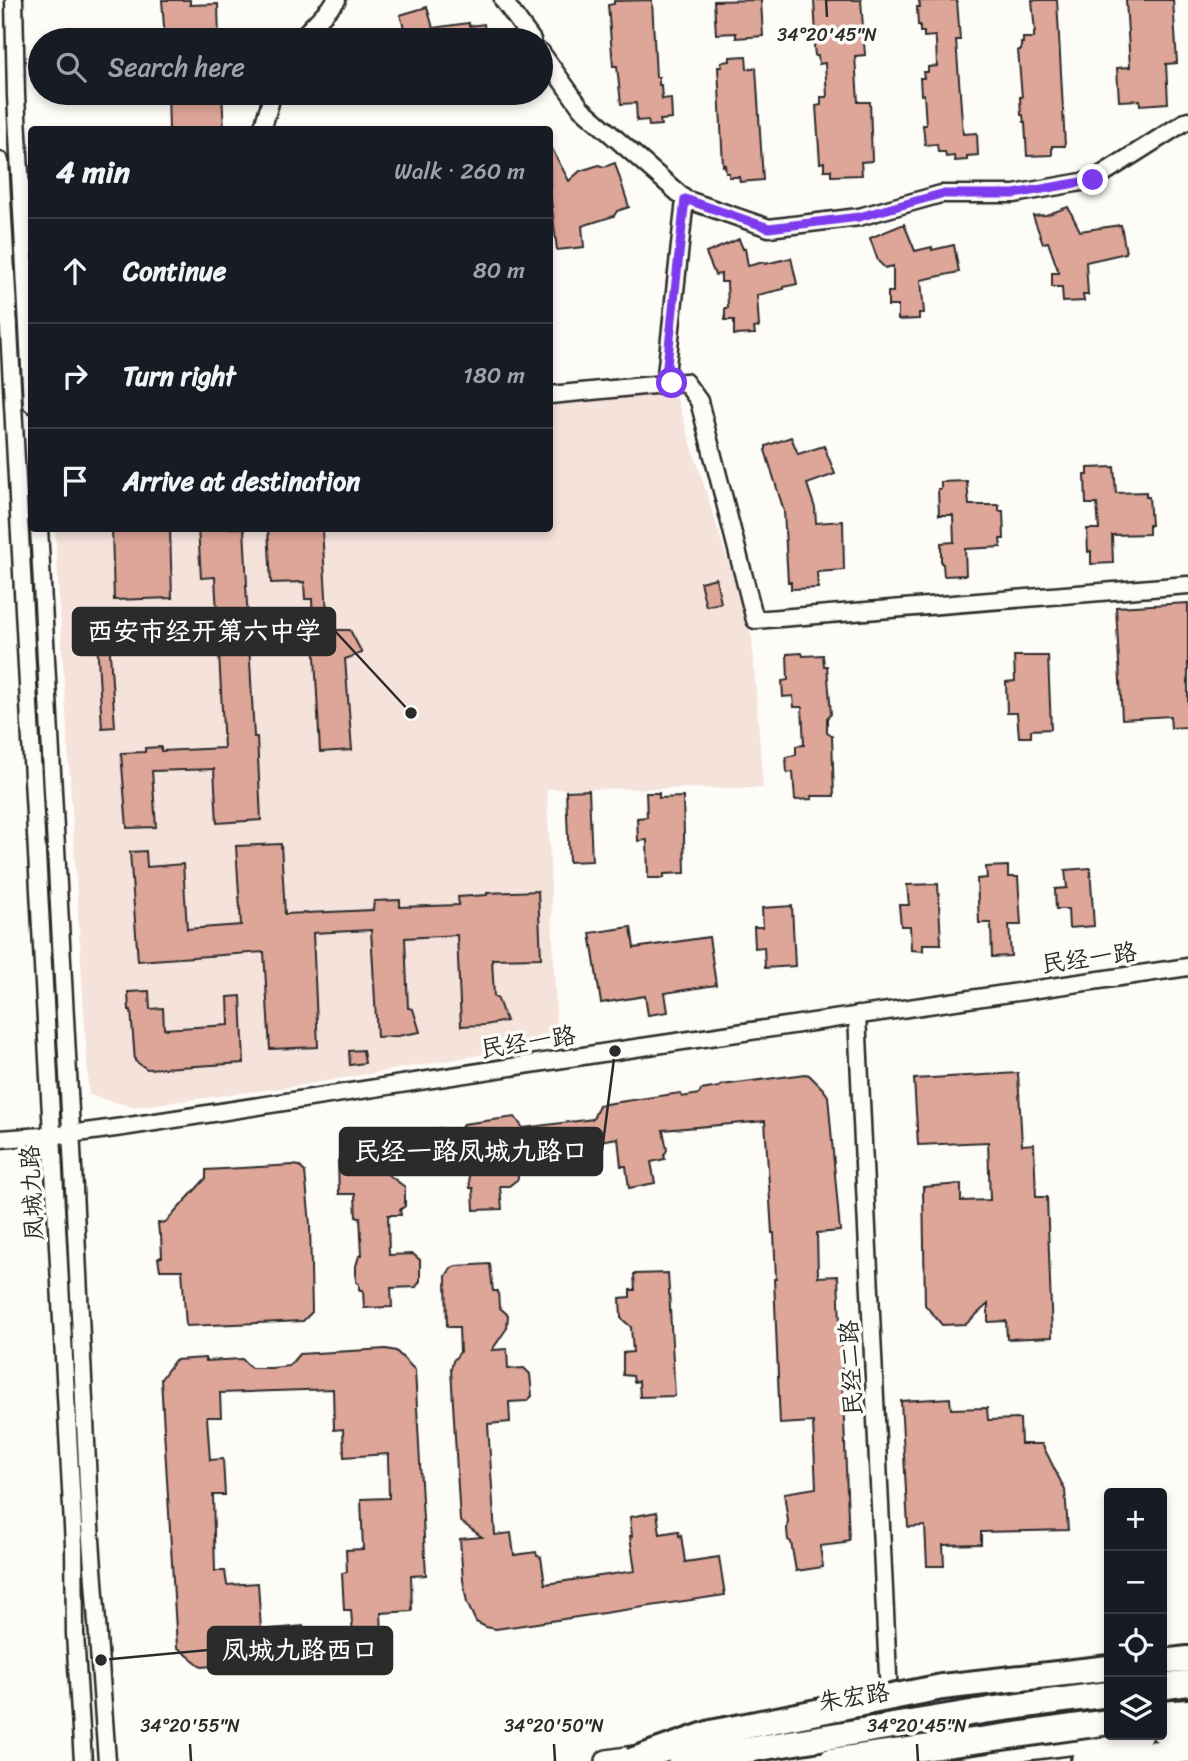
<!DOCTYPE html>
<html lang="en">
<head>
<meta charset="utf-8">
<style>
	:root { --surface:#171b24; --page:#20242c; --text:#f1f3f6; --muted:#9ea1a6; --line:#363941 }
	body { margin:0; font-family:Sriracha,"LXGW WenKai TC",sans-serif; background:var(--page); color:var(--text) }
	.controls { position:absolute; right:21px; bottom:21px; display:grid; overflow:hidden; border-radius:7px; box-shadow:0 4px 10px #0003 }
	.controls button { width:63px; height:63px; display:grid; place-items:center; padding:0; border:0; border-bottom:2px solid var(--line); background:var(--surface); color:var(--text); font:35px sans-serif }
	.stop { position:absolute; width:21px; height:21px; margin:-16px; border:5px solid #7c3aed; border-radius:50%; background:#fff }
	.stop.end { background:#7c3aed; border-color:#fff; box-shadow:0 2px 7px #0008 }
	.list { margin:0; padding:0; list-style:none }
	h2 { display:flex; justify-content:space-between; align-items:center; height:91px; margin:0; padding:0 28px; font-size:30px }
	h2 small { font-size:23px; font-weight:400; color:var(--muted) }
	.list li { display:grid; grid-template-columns:46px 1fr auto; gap:21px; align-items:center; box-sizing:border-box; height:105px; padding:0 28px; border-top:2px solid var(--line) }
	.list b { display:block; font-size:26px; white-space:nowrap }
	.list em { font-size:23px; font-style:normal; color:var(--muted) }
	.icon { flex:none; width:38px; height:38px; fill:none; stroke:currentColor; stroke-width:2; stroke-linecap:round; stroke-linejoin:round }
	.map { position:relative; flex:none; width:1188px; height:1761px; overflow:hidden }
	.search { position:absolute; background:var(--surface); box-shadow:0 4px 10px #0003; left:28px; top:28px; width:525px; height:77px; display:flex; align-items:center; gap:18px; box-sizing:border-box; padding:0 24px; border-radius:38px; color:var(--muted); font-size:26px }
	.panel { position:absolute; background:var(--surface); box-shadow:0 4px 10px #0003; left:28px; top:126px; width:525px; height:406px; border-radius:7px }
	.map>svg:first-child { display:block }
	.built { fill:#f4e2db }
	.building { fill:#dea699; stroke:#2b2b2b; stroke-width:2 }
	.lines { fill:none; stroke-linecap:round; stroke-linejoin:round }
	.minor-casing { stroke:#2b2b2b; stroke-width:21 }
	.major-casing { stroke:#2b2b2b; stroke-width:26 }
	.highway-casing { stroke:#2b2b2b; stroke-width:30 }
	.minor { stroke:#fdfcf7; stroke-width:16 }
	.major { stroke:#fdfcf7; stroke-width:21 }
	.highway { stroke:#fdfcf7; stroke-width:24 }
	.highway-bridge-casing { stroke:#2b2b2b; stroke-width:30; stroke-linecap:butt }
	.highway-bridge { stroke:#fdfcf7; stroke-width:24 }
	.route { stroke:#7c3aed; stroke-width:9 }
	.ticks { fill:none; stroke:#2b2b2b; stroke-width:2.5 }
	.labels { text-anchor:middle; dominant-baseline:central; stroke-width:7; stroke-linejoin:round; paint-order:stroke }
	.street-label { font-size:24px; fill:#2b2b2b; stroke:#fdfcf7 }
	.ticks-label { font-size:18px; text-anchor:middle; fill:#2b2b2b; stroke:#fdfcf7; stroke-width:7; stroke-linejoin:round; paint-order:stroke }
	.leader { fill:none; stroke:#2b2b2b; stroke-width:2.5 }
	.callout-dot { fill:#2b2b2b; stroke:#fdfcf7; stroke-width:2.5 }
	.callout { fill:#2b2b2b; stroke:#2b2b2b; stroke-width:2.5 }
	.callout-label { font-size:26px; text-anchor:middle; font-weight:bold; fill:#fff }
</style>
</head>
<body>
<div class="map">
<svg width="1188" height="1761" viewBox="0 0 1188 1761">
	<rect width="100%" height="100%" fill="#fdfcf7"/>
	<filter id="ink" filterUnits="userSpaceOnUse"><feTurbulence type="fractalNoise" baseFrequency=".0143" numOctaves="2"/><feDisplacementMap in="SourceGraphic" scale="14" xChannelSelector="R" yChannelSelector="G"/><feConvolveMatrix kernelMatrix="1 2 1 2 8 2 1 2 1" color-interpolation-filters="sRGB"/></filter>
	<g filter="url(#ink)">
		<!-- built -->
		<path class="built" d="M672 383 752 638 763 788 547 789 557 1042 297 1086 133 1107 89 1095 55 529 550 528V397Z"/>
		<!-- building -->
		<g class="building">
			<path d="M162 0H190V5L218 4 219 40H165Z"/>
			<path d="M652 0 656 77H659V85H661L662 99 671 98 672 119 660 120 661 125 649 126 648 120 637 121 636 103 621 104 617 66H613L608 5 614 4V1Z"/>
			<path d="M761 0 763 36 736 38V33L716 34 714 1Z"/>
			<path d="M814 0H861L865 55 855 56 858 102H870L872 161 861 162 862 175 831 176V170H824V162L820 163 816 106 821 105V97H827L825 63 819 64 818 56H815L813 36H816Z"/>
			<path d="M957 0 960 40H956L963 134 977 133 978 155 967 156V160L955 161 954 156 946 157 945 152H938L937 144 925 145 923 125H926L924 94 921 95 920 78H924L923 72H928V67L937 66 936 41 935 36 924 37V32H920V25H918L917 7H920L919 1Z"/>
			<path d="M1032 0H1057L1065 146H1052V155L1027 156 1025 122H1024L1023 115H1021L1020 97H1022L1018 50H1021V43H1023V38H1034V32H1035Z"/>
			<path d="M1126 0H1173L1177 63 1166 64 1168 103 1140 105V100L1119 101 1117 68 1130 67Z"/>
			<path d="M427 7 433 28 469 23V26L484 24 486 40H408L400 15Z"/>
			<path d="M746 56 747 69 756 68 763 180 740 182 739 177H729V173H726L725 165 723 166 718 67H722L721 62 730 61V57Z"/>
			<path d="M168 93H222L224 130H169Z"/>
			<path d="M550 145 569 181 580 171 599 165 604 167 615 163 629 207 617 211 614 216 582 226 584 247 557 250 550 191Z"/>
			<path d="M1068 207 1080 231 1121 225 1126 253 1086 262 1088 295H1083L1084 301 1063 302 1062 287H1052V273H1059L1048 242 1043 243 1033 216 1046 215Z"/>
			<path d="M904 224 915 251 932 247V250L954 245 959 272 921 280 924 313H919V319L898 320V306H888V292H893V266L885 268 878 261 870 238Z"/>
			<path d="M739 239 743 249 745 248 748 266 764 262 765 264 791 258 797 284 784 287V289L757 295 759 327 754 328 755 334 734 335V320H725V308H728L727 282H721V274L715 275 706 253Z"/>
			<path d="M791 437 798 454 824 446 835 474 807 484 815 508 816 523 843 521 844 570 817 572 818 588 791 589V582H788L784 511 765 450 766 449V446Z"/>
			<path d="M1114 467 1116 493 1146 492V497H1149L1151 525H1149V534L1112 535 1113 563 1091 564V551L1088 552 1087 529H1099L1097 504H1086L1085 475H1088V468Z"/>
			<path d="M967 481 969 505H999V511H1003L1004 539H1000L1001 547 965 549 966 575 944 576 943 564 941 563V543L954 542 953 515H939L938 489H941V482Z"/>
			<path d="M112 528H170L172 598 114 600Z"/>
			<path d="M198 528H244L247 585H246L254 737H257L261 820 217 823 214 769 152 771 156 827 127 828 121 753 145 752V748L161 747V751L224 748 215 577 201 578Z"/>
			<path d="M268 528H322L328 630H350L362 653 345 659 352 750 320 752 312 599H305L304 582 271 583Z"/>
			<path d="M716 578 721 603 706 606 700 582Z"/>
			<path d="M1188 603V727L1171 728 1170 716 1122 719 1116 607Z"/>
			<path d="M109 638 115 727 102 728 97 639Z"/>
			<path d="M802 653 803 656 823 655 824 666H827L831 714 827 718V733L832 736 834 796H811L812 799 795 800 793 772 787 773 786 757 796 755V746L804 745 802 707H794L793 696 783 697 782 681 788 680 787 654Z"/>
			<path d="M1014 656H1048L1051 729 1031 730V737H1019L1017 713H1007L1006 682 1015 681Z"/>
			<path d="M589 790 592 861 569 862 566 791Z"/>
			<path d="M646 793H659V798L683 797 685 873 664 874V878H648L647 840 638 841 637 818 647 817Z"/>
			<path d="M281 844 285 914 373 910 374 901 400 900V907L459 905 458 897 487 895V893L538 891 541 958 492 959 494 997H497L506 1021 485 1025 461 1026 457 935 405 938 408 1008 413 1009 420 1032 398 1036 377 1037 371 930 313 933 318 1047 270 1049 264 952 138 961 130 852 146 851 147 867 183 864 187 929 241 925 236 846Z"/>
			<path d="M1008 866V877H1018L1021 925H1009L1011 956 992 957 991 923H979L977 879 987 878 986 867Z"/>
			<path d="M1090 868 1094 926 1069 928 1068 909H1056L1055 889 1067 888 1065 870Z"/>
			<path d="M938 884 941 944H923V951L911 950 910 926H901L899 905H909L907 885Z"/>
			<path d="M792 906 795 966 765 968 764 947 755 948 754 927H763L762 908Z"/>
			<path d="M631 927 634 948 709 937 716 985 665 993 668 1012 648 1015 645 996 601 1003 590 933Z"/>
			<path d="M149 991 150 1009 163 1008 164 1029 229 1025 228 997 241 996 244 1063 147 1069 135 1061 131 1010H129L128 992Z"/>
			<path d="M363 1050 365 1063 350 1065 349 1051Z"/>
			<path d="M1018 1073 1022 1145 1034 1144 1036 1197H1047L1052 1337 1007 1339 1006 1321 988 1322V1304L966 1324 942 1325 925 1305 923 1187 961 1184V1201L990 1200 988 1142 918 1145 914 1079Z"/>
			<path d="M805 1074 809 1075 823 1089 828 1096 840 1231 817 1233 818 1277 838 1276 849 1540 844 1541 845 1543 820 1546 823 1567 796 1571 791 1542 788 1540 787 1529 788 1521 784 1493 816 1488 813 1422 780 1424 774 1279H776L774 1233H772L765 1121 663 1130 667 1150 664 1155 665 1159 651 1162 655 1183 629 1188 626 1166H621L618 1138 552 1149 517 1152 518 1179 509 1186H500L502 1209 474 1210 473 1188H470L468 1165 382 1170 405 1187V1206L400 1210 401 1215H388L389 1255 413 1254 420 1260V1281L416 1287 391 1288 392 1307 364 1308 363 1290H359V1284L356 1282V1266L359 1256 362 1255 360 1217H356L355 1194H339L338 1161 346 1146 358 1142 424 1132V1131L441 1128V1132L460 1130 463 1124 515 1117 523 1128 593 1119 599 1105 680 1093 682 1097 699 1094 701 1090 719 1087 722 1085Z"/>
			<path d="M293 1165 299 1166 305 1172 310 1224 312 1312 303 1321 186 1326 182 1270H160L158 1258 162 1257 161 1235 159 1234 158 1223 166 1222 206 1178V1170Z"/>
			<path d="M490 1264 493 1291H498L499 1307 508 1315 507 1328 492 1350 507 1349 508 1369 524 1368 530 1374 532 1396 527 1401 509 1402 510 1422 488 1424 495 1535 511 1533 514 1555 536 1552 537 1556 541 1557 545 1584 635 1571 630 1536H632L630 1517 657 1512 660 1534 678 1531 679 1536 681 1535 685 1562 719 1557 725 1595 496 1629 486 1627 476 1622 467 1603 463 1580 460 1539 482 1537 460 1521 451 1369 453 1361 460 1352 459 1327H447L446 1276 451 1268 456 1266Z"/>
			<path d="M668 1273 675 1396 640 1397 639 1381 634 1382 633 1376 623 1375V1353L633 1352 631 1327 621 1318 620 1298 630 1297V1290H635L634 1274Z"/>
			<path d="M386 1349 396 1351 415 1370 426 1575 411 1576 412 1611 381 1613 382 1634 353 1635 351 1610H344L342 1573 347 1572 346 1550 363 1549 361 1499 389 1498 388 1454 344 1457 343 1429 334 1430 333 1389 220 1393 221 1417H207L210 1460 223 1459 225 1495H213L215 1571H225L227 1585 258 1583 261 1630 303 1626 305 1657 239 1663 238 1657 212 1658 213 1666 202 1667 177 1647 161 1379 175 1360 205 1358 206 1361 242 1359 251 1368H272L289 1366 299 1354Z"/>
			<path d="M950 1398 951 1409 987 1408 988 1420 1020 1419 1021 1444H1042L1065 1490 1068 1530 981 1532V1544L943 1545 944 1566H927L925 1526 908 1527 901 1401Z"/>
		</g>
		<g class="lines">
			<defs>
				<g id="minor">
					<path d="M14 0 16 96 32 404"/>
					<path d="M503 0 532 40"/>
					<path d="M299 40 337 0"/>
					<path d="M541 52 581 108 685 199 769 228 859 217 941 194H1014L1093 180 1188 120"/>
					<path d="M262 130 273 93"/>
					<path d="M0 161 74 1545 75 1634 83 1761"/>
					<path d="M665 384 685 199"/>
					<path d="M550 395 685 382 699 401 755 620 1188 585"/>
					<path d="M39 528 73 1168 90 1526 107 1761"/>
					<path d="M857 1015 890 1718 877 1761"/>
					<path d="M0 1139 70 1134 123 1127 615 1051 1188 967"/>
				</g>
				<g id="major">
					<path d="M1162 1732 1188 1730"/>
					<path d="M607 1761 647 1755"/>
					<path d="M930 1761 1142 1735"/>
				</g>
				<g id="highway">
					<path d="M1162 1662 1188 1659"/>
					<path d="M1162 1687 1188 1683"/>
					<path d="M1162 1714 1188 1712"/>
					<path d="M1084 1761 1188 1750"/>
				</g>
			</defs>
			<!-- minor casing -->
			<use href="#minor" class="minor-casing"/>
			<!-- major casing -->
			<use href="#major" class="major-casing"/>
			<!-- highway casing -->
			<use href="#highway" class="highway-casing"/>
			<!-- minor -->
			<use href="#minor" class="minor"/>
			<!-- major -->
			<use href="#major" class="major"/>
			<!-- highway -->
			<use href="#highway" class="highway"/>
			<defs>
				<g id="highway-bridge">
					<path d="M631 1761 711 1733 942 1687 1109 1668"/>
					<path d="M681 1761 989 1710 1109 1694"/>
					<path d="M831 1761 1109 1722"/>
				</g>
			</defs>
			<!-- highway-bridge casing -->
			<use href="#highway-bridge" class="highway-bridge-casing"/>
			<!-- highway-bridge -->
			<use href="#highway-bridge" class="highway-bridge"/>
		</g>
	</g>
	<g class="lines" filter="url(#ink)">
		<!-- route -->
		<path class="route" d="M672 383 665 384 685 199 769 228 859 217 941 194H1014L1093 180"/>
	</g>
	<!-- ticks -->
	<path class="ticks" d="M826 0 827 17M190 1744 191 1761M554 1744 555 1761M917 1744 918 1761"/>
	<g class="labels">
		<!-- street labels -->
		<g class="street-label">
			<text transform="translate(1089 958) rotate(-8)">民经一路</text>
			<text transform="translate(528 1042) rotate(-9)">民经一路</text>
			<text transform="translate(32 1193) rotate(-93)">凤城九路</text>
			<text transform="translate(851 1368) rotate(-93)">民经二路</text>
			<text transform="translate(854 1697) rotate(-9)">朱宏路</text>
		</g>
	</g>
	<g class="ticks-label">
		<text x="827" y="41">34°20'45"N</text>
		<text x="190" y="1732">34°20'55"N</text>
		<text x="554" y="1732">34°20'50"N</text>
		<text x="917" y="1732">34°20'45"N</text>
	</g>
	<!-- callouts -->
	<path class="leader" d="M411 713L335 631M615 1051L602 1151M101 1660L208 1650"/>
	<g class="callout-dot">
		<circle cx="411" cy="713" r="7"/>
		<circle cx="615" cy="1051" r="7"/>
		<circle cx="101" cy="1660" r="7"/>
	</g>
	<g class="callout">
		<rect x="73" y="608" width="262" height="47" rx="7"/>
		<rect x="340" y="1128" width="262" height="47" rx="7"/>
		<rect x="208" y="1627" width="184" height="47" rx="7"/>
	</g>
	<g class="callout-label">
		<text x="204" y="640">西安市经开第六中学</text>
		<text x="471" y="1160">民经一路凤城九路口</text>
		<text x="300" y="1659">凤城九路西口</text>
	</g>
</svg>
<div class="controls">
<button>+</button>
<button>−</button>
<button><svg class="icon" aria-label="locate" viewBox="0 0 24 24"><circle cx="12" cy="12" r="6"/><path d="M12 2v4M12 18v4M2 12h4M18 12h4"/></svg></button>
<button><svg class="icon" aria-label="layers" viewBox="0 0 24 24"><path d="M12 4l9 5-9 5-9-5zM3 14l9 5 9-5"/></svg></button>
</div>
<div class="stop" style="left:672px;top:383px"></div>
<div class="stop end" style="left:1093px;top:180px"></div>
<div class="search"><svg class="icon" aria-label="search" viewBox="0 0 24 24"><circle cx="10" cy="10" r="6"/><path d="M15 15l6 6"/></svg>Search here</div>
<section class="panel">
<h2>4 min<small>Walk · 260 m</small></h2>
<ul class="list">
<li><svg class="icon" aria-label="ahead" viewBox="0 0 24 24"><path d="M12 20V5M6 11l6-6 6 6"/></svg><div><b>Continue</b></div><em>80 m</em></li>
<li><svg class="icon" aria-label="right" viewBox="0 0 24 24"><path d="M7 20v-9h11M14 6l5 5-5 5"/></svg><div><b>Turn right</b></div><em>180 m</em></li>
<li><svg class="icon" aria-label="arrive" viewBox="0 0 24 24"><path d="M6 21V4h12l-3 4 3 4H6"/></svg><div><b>Arrive at destination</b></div></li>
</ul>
</section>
</div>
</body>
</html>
